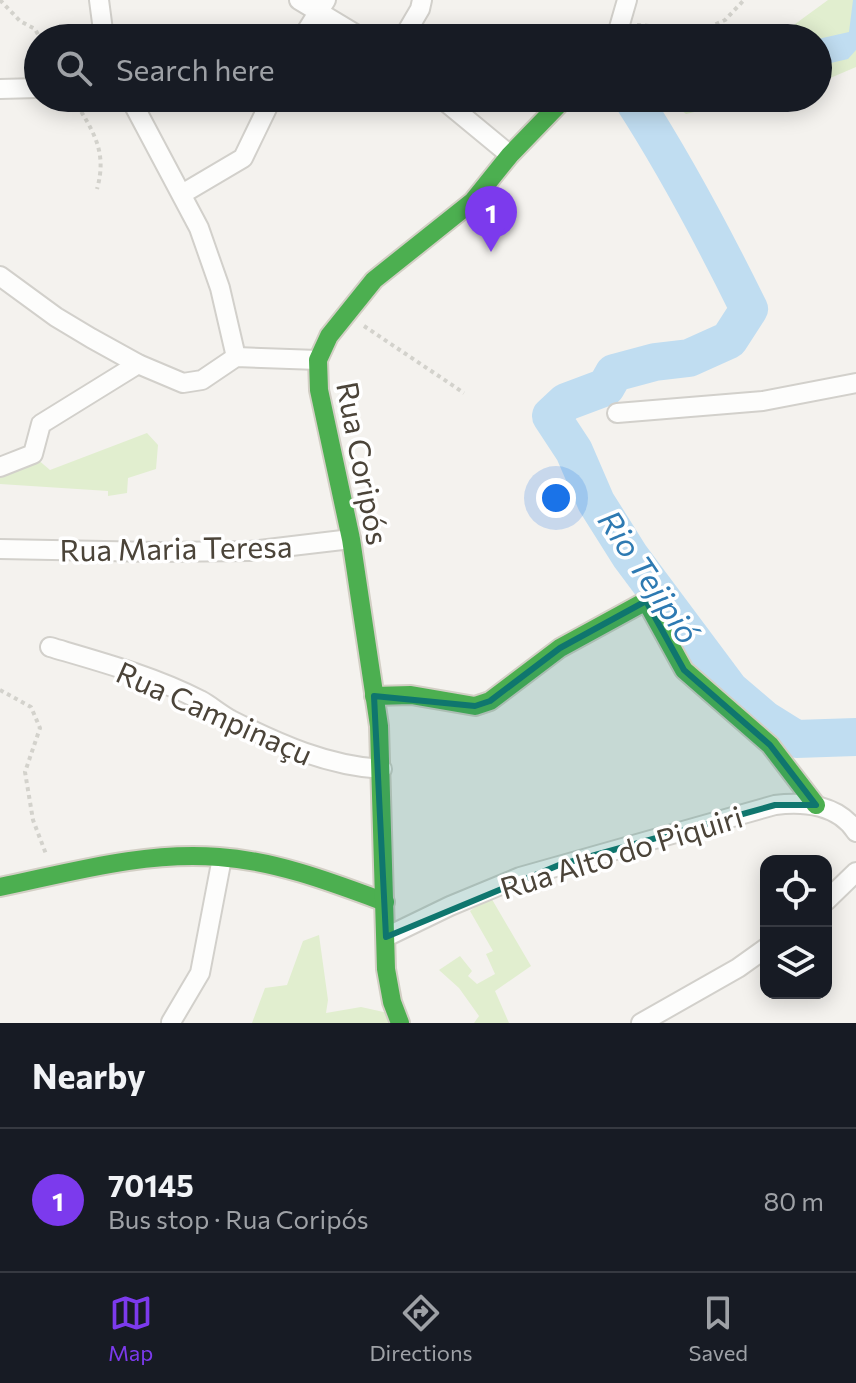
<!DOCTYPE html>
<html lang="en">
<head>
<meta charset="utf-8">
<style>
	:root { --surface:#171b24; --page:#242831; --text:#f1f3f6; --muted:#9ea1a6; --line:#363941; --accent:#7c3aed }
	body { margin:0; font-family:Commissioner,sans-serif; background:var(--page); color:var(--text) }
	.controls { position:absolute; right:24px; bottom:24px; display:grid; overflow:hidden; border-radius:16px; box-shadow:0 4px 20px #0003 }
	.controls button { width:72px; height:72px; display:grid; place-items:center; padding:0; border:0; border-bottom:2px solid var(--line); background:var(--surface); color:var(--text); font:40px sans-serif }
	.you { position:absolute; left:556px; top:498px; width:28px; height:28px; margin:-20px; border:6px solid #fff; border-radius:50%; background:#1a73e8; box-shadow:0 0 0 12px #1a73e833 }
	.badge { display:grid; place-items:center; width:52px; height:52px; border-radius:50%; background:var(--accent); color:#fff; font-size:26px; font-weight:700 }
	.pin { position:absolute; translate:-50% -66px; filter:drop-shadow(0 2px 4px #0008) }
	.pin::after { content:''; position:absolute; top:42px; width:28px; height:24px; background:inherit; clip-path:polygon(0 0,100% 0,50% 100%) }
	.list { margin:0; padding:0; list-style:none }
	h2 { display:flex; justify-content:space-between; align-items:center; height:104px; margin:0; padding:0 32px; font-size:34px }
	h2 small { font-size:26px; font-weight:400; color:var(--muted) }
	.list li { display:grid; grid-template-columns:52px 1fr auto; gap:24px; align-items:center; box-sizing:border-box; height:144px; padding:0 32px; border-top:2px solid var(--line) }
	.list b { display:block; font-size:30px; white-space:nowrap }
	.list p { margin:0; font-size:26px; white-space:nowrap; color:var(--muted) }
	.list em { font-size:26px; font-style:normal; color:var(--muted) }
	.icon { flex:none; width:44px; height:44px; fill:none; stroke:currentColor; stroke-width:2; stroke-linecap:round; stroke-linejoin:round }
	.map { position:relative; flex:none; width:856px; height:1023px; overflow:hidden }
	.search { position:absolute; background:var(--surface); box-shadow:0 4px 20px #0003; left:24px; right:24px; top:24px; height:88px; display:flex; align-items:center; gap:20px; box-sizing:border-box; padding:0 28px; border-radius:44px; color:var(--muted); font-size:30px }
	.sheet { height:248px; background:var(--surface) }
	nav { display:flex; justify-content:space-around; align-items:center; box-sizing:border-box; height:112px; border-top:2px solid var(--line); background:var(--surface); font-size:22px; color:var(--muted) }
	nav a { display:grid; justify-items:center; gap:4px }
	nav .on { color:var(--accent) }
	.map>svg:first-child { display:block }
	.green { fill:#e1eecf }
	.water { fill:#c0ddf1 }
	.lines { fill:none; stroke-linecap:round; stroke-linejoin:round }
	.river { stroke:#c0ddf1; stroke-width:38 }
	.street-casing { stroke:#d2d0cb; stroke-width:22 }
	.fast-casing { stroke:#d3cfc5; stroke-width:22 }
	.path { stroke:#d3d2cc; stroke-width:4; stroke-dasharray:4 4; stroke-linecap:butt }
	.street { stroke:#fdfdfc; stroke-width:18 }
	.fast { stroke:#4caf50; stroke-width:18 }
	.marked { fill:#0f766e; fill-opacity:0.2; stroke:#0f766e; stroke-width:6; stroke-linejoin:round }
	.labels { text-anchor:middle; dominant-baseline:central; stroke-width:7; stroke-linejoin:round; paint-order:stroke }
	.street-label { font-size:30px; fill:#4b4439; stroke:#fff }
	.water-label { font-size:32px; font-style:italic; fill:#2e7ab2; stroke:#fff }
</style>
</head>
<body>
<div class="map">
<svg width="856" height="1023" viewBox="0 0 856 1023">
	<rect width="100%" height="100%" fill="#f4f2ee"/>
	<!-- green -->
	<g class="green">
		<path d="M828 0H856V67L821 82 818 81V38H776Z"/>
		<path d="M667 98H706L707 109 686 114Z"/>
		<path d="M147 433 158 445 156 469 128 478 127 493 108 496V491L0 484V473L37 459 50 470Z"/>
		<path d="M490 896 531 966 495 991 509 1023H474L479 1016 459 988 439 970 460 956 472 971 468 976 477 984 495 974 486 954 493 951 470 911Z"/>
		<path d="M319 935 328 1000 326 1013 361 1007 388 1013V1023H252L265 988 287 985 303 941Z"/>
	</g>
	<!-- water -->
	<path class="water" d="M853 0H856V50L848 59 818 66V39L849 32Z"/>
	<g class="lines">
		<!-- river -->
		<path class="river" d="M632 98C676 166 713 236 749 309L729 340 689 358 655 362 614 373 606 387 566 402 551 416 574 451 596 502 630 556 730 690 764 719 796 739 856 737"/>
		<defs>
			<g id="street">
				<path d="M99 0 104 38"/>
				<path d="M299 0 362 38"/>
				<path d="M302 38 326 0"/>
				<path d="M403 38 420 9 422 0"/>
				<path d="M616 38 627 0"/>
				<path d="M0 89 38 88"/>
				<path d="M130 98 199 228 220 288 236 357"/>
				<path d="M441 98 510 155"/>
				<path d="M182 194 243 158 272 98"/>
				<path d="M0 276 56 317 91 338 138 364 183 383 202 380 236 357 318 360"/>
				<path d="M617 413 763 401 856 383"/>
				<path d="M0 467 33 454 41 424 138 364"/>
				<path d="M0 549 156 552 250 551 351 539"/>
				<path d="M50 647C101 662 153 676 200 700 211 706 220 714 231 720 279 744 328 766 382 769"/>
				<path d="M826 901 856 872"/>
				<path d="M386 937 450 906 520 877 775 805C804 801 839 805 856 832"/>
				<path d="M171 1022 200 973 222 858"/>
				<path d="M641 1023 738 968 766 948"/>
			</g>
			<g id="fast">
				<path d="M374 696 411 695 475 706 490 701 560 648 646 601 684 670 770 745 816 805"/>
				<path d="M0 887C72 872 145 851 219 857 276 861 331 882 385 902"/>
				<path d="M400 1023 392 1002 386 969 379 726 351 539 319 390 318 360 329 336 374 280 473 201 510 155 565 98"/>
			</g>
		</defs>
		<!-- street casing -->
		<use href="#street" class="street-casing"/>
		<!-- fast casing -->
		<use href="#fast" class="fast-casing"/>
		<!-- path -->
		<g class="path">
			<path d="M0 0 20 21 35 29 40 38"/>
			<path d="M637 25 703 30 725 20 744 0"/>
			<path d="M73 98C92 130 108 150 97 189"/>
			<path d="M364 326 464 393"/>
			<path d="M0 690 31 707 40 728 25 772 33 820 46 854"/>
		</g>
		<!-- street -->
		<use href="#street" class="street"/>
		<!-- fast -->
		<use href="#fast" class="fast"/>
	</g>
	<!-- marked area -->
	<path class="marked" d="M646 601 684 670 770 745 816 805H775L559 865 386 937 374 696 475 706 490 701 560 648Z"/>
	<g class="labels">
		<!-- street labels -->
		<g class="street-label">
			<text transform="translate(364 463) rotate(79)">Rua Coripós</text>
			<text transform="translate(176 547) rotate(-1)">Rua Maria Teresa</text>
			<text transform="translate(215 712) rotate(24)">Rua Campinaçu</text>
			<text transform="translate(621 851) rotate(-17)">Rua Alto do Piquiri</text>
		</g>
		<!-- water labels -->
		<g class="water-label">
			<text transform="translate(650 576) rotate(56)">Rio Tejipió</text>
		</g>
	</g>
</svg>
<div class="controls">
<button><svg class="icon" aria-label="locate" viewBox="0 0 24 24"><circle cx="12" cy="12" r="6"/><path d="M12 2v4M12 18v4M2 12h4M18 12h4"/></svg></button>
<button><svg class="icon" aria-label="layers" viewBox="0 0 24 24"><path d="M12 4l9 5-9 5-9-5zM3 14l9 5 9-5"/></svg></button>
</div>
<div class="you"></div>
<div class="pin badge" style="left:491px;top:252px">1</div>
<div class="search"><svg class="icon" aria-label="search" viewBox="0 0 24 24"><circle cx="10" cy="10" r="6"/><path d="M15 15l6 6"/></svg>Search here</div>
</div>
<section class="sheet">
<h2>Nearby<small></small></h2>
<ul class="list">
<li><span class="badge">1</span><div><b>70145</b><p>Bus stop · Rua Coripós</p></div><em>80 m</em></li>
</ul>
</section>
<nav>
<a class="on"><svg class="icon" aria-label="map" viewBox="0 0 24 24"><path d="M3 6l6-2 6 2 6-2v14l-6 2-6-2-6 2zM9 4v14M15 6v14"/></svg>Map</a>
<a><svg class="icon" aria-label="directions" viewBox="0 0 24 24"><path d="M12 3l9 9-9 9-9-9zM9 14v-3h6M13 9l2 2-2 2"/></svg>Directions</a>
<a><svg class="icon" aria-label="saved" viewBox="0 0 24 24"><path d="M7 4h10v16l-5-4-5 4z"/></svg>Saved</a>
</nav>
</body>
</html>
